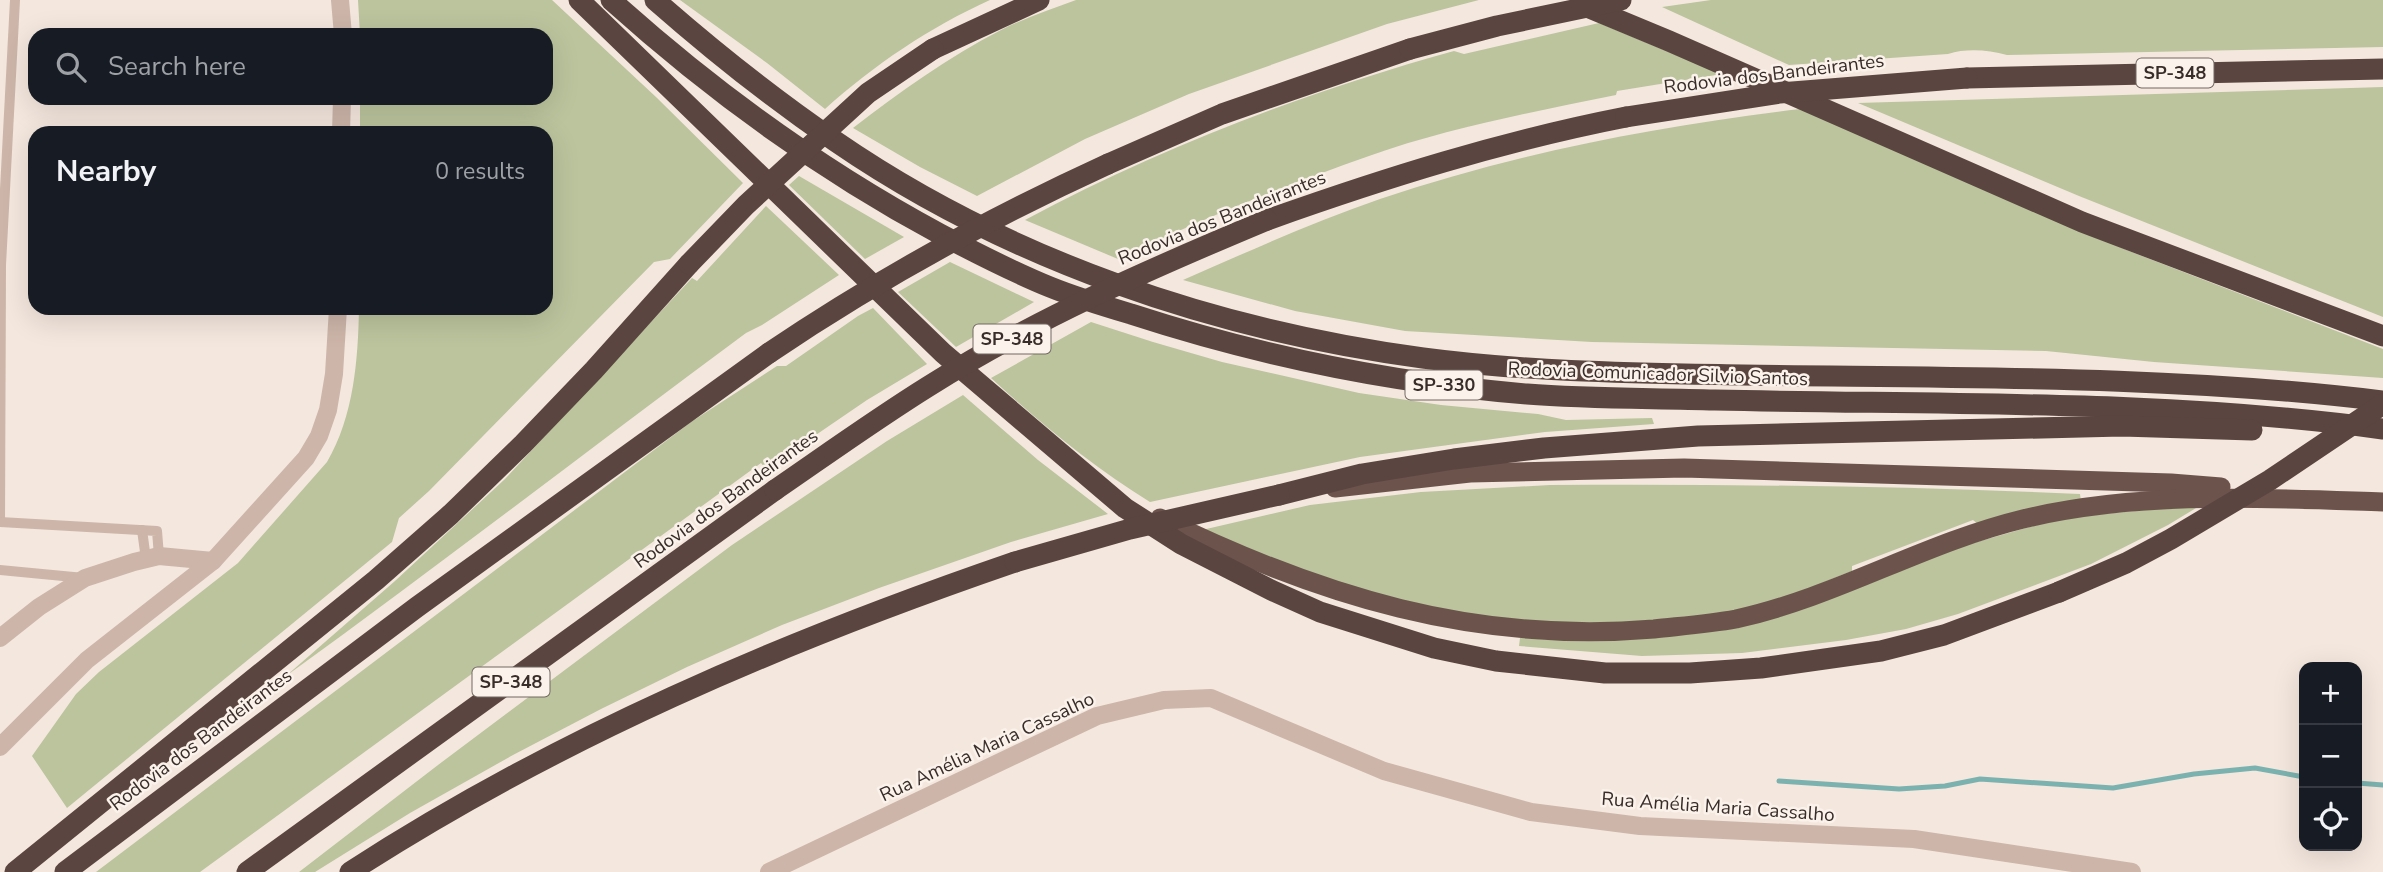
<!DOCTYPE html>
<html lang="en">
<head>
<meta charset="utf-8">
<style>
	:root { --surface:#171b24; --page:#242831; --text:#f1f3f6; --muted:#9ea1a6; --line:#363941 }
	body { margin:0; font-family:"Nunito Sans",sans-serif; background:var(--page); color:var(--text) }
	.controls { position:absolute; right:21px; bottom:21px; display:grid; overflow:hidden; border-radius:14px; box-shadow:0 7px 28px #0002 }
	.controls button { width:63px; height:63px; display:grid; place-items:center; padding:0; border:0; border-bottom:2px solid var(--line); background:var(--surface); color:var(--text); font:35px sans-serif }
	.list { margin:0; padding:0; list-style:none }
	h2 { display:flex; justify-content:space-between; align-items:center; height:91px; margin:0; padding:0 28px; font-size:30px }
	h2 small { font-size:23px; font-weight:400; color:var(--muted) }
	.icon { flex:none; width:38px; height:38px; fill:none; stroke:currentColor; stroke-width:2; stroke-linecap:round; stroke-linejoin:round }
	.map { position:relative; flex:none; width:2383px; height:872px; overflow:hidden }
	.search { position:absolute; background:var(--surface); box-shadow:0 7px 28px #0002; left:28px; top:28px; width:525px; height:77px; display:flex; align-items:center; gap:18px; box-sizing:border-box; padding:0 24px; border-radius:21px; color:var(--muted); font-size:26px }
	.panel { position:absolute; background:var(--surface); box-shadow:0 7px 28px #0002; left:28px; top:126px; width:525px; height:189px; border-radius:21px }
	.map>svg:first-child { display:block }
	.green { fill:#bbc49d }
	.lines { fill:none; stroke-linecap:round; stroke-linejoin:round }
	.stream { stroke:#7bb2af; stroke-width:5 }
	.service { stroke:#cdb5a9; stroke-width:10 }
	.minor { stroke:#cdb5a9; stroke-width:18 }
	.trunk { stroke:#6c544d; stroke-width:19 }
	.motorway { stroke:#5b4540; stroke-width:21 }
	.motorway-bridge { stroke:#5b4540; stroke-width:21 }
	.labels { text-anchor:middle; dominant-baseline:central; stroke-width:5; stroke-linejoin:round; paint-order:stroke }
	.shield { fill:#fbf2eb; stroke:#736863; stroke-width:2 }
	.shield-label { font-size:18px; font-weight:bold; fill:#392d29 }
	.street-label { font-size:19px; fill:#392d29; stroke:#fbf2eb }
</style>
</head>
<body>
<div class="map">
<svg width="2383" height="872" viewBox="0 0 2383 872">
	<rect width="100%" height="100%" fill="#f4e7de"/>
	<!-- green -->
	<g class="green">
		<path d="M358 0H552L656 97 743 183 670 259 654 262 429 491 399 518 392 542 67 808 32 756 76 694 99 672 238 563 327 462C354 416 358 360 359 308H546V133H360V98H546V35H360Z"/>
		<path d="M680 0H990C930 27 874 65 825 109L767 63Z"/>
		<path d="M1076 0H1479L1387 24 1189 94 1085 139 977 196 920 167 853 128C900 92 948 57 1001 30 1025 18 1051 9 1076 0Z"/>
		<path d="M1711 0H2383V47L2007 55C1988 50 1967 48 1948 54L1789 65 1662 7Z"/>
		<path d="M1599 23 1722 74 1617 91 1616 95C1533 112 1448 128 1369 156 1284 186 1199 220 1118 259L1025 220C1161 147 1306 92 1454 51L1464 54Z"/>
		<path d="M2383 87V317L2079 196 1858 103Z"/>
		<path d="M1800 109 2129 251 2383 349V378L2154 362 2046 351 1592 342 1405 331 1295 311 1183 280C1247 252 1313 222 1380 199 1516 153 1657 126 1800 109Z"/>
		<path d="M799 176 904 237 865 259 789 185Z"/>
		<path d="M766 206 839 275 762 325 746 333C592 447 441 564 286 676L395 581 505 479 692 278 697 281Z"/>
		<path d="M950 262 1034 302 956 347 898 292Z"/>
		<path d="M873 308 927 364 867 400 766 469 761 463 200 872H96L691 422 777 366H786L858 316Z"/>
		<path d="M1091 322 1153 342 1222 362 1359 393 1441 405 1538 414 1566 420 1652 418 1654 424 1545 432 1360 457 1150 502C1092 466 1041 424 991 378Z"/>
		<path d="M963 395 1038 460 1108 514 1011 542 879 588 782 625 687 667 601 709 513 755 410 813 315 872H299L438 765 732 545 887 441Z"/>
		<path d="M1550 485C1727 484 1904 486 2080 494L2081 501 1979 525 1973 520 1852 566V571C1818 584 1784 601 1748 608 1607 639 1456 624 1320 577 1280 564 1242 546 1202 530L1310 505 1421 492Z"/>
		<path d="M2201 505 2168 525 2091 564 1958 614 1906 629 1846 640 1742 653 1642 656 1519 646 1520 638 1555 640 1635 639 2051 521 2092 515Z"/>
	</g>
	<g class="lines">
		<!-- stream -->
		<g class="stream">
			<path d="M1779 781 1899 789 1945 786 1980 779 2113 788 2194 774 2255 768 2304 777"/>
			<path d="M2357 783 2383 785"/>
		</g>
		<!-- service -->
		<g class="service">
			<path d="M0 522 1 265 15 0"/>
			<path d="M0 522 157 531 159 556"/>
			<path d="M142 530 146 559"/>
			<path d="M0 570 84 578"/>
		</g>
		<!-- minor -->
		<g class="minor">
			<path d="M340 0 343 35"/>
			<path d="M341 133 342 98"/>
			<path d="M0 638 39 607 85 578 134 562 159 556 213 561"/>
			<path d="M0 747 87 660 213 561 306 458 319 436 328 410 334 374 338 308"/>
			<path d="M769 872 1097 716 1164 700 1211 698 1384 771 1531 812 1640 826 1914 839 2132 872"/>
		</g>
		<!-- trunk -->
		<g class="trunk">
			<path d="M1335 488 1470 473 1684 468 2171 483 2221 487"/>
			<path d="M1160 518C1320 596 1475 644 1654 629 1681 626 1709 624 1736 619 1836 597 1924 543 2023 519 2141 491 2263 498 2383 502"/>
		</g>
		<!-- motorway -->
		<g class="motorway">
			<path d="M579 0 943 353 1125 508 1181 544 1271 590 1320 612 1434 648 1496 661 1605 673H1690L1761 668 1881 651 1944 635 2059 592"/>
			<path d="M611 0C712 91 821 170 940 234 976 253 1013 272 1050 287 1077 298 1104 306 1131 314 1260 356 1392 383 1527 394 1589 399 1652 398 1715 400 1937 405 2162 399 2383 429"/>
			<path d="M655 0C712 50 772 98 835 141 1008 260 1215 330 1423 358 1528 372 1637 373 1743 375 1956 378 2171 375 2383 401"/>
			<path d="M1580 4 1669 41 2082 222 2383 336"/>
			<path d="M933 49 1039 0"/>
			<path d="M1967 78 2383 69"/>
			<path d="M1108 164 1222 114 1410 49"/>
			<path d="M1267 220C1385 178 1503 141 1626 117"/>
			<path d="M1279 495 1362 474 1454 459 1544 448 1698 436 2122 426 2252 430"/>
			<path d="M15 872 376 580 451 514 523 444 594 370 689 264"/>
			<path d="M65 872 417 607 769 353"/>
			<path d="M247 872 775 490"/>
			<path d="M350 872C557 738 782 642 1015 562"/>
		</g>
		<!-- motorway-bridge -->
		<g class="motorway-bridge">
			<path d="M1410 49 1497 26 1621 0"/>
			<path d="M1626 117 1780 93 1967 78"/>
			<path d="M689 264 746 205 868 93 933 49"/>
			<path d="M769 353C877 280 990 218 1108 164"/>
			<path d="M775 490C826 455 876 419 929 386 1035 319 1152 268 1267 220"/>
			<path d="M1015 562 1130 529 1279 495"/>
			<path d="M2059 592 2126 563 2171 539 2270 480 2383 404"/>
		</g>
	</g>
	<g class="labels">
		<!-- shield labels -->
		<g class="shield">
			<rect x="2136.5" y="58.5" width="77" height="29" rx="5"/>
			<rect x="973.5" y="324.5" width="77" height="29" rx="5"/>
			<rect x="1405.5" y="370.5" width="77" height="29" rx="5"/>
			<rect x="472.5" y="667.5" width="77" height="29" rx="5"/>
		</g>
		<g class="shield-label">
			<text x="2175" y="73">SP-348</text>
			<text x="1012" y="339">SP-348</text>
			<text x="1444" y="385">SP-330</text>
			<text x="511" y="682">SP-348</text>
		</g>
		<!-- street labels -->
		<g class="street-label">
			<text transform="translate(1774 74) rotate(-7)">Rodovia dos Bandeirantes</text>
			<text transform="translate(1222 218) rotate(-22)">Rodovia dos Bandeirantes</text>
			<text transform="translate(1658 374) rotate(2)">Rodovia Comunicador Silvio Santos</text>
			<text transform="translate(726 499) rotate(-36)">Rodovia dos Bandeirantes</text>
			<text transform="translate(201 740) rotate(-37)">Rodovia dos Bandeirantes</text>
			<text transform="translate(987 747) rotate(-25)">Rua Amélia Maria Cassalho</text>
			<text transform="translate(1718 807) rotate(4)">Rua Amélia Maria Cassalho</text>
		</g>
	</g>
</svg>
<div class="controls">
<button>+</button>
<button>−</button>
<button><svg class="icon" aria-label="locate" viewBox="0 0 24 24"><circle cx="12" cy="12" r="6"/><path d="M12 2v4M12 18v4M2 12h4M18 12h4"/></svg></button>
</div>
<div class="search"><svg class="icon" aria-label="search" viewBox="0 0 24 24"><circle cx="10" cy="10" r="6"/><path d="M15 15l6 6"/></svg>Search here</div>
<section class="panel">
<h2>Nearby<small>0 results</small></h2>
<ul class="list">
</ul>
</section>
</div>
</body>
</html>
